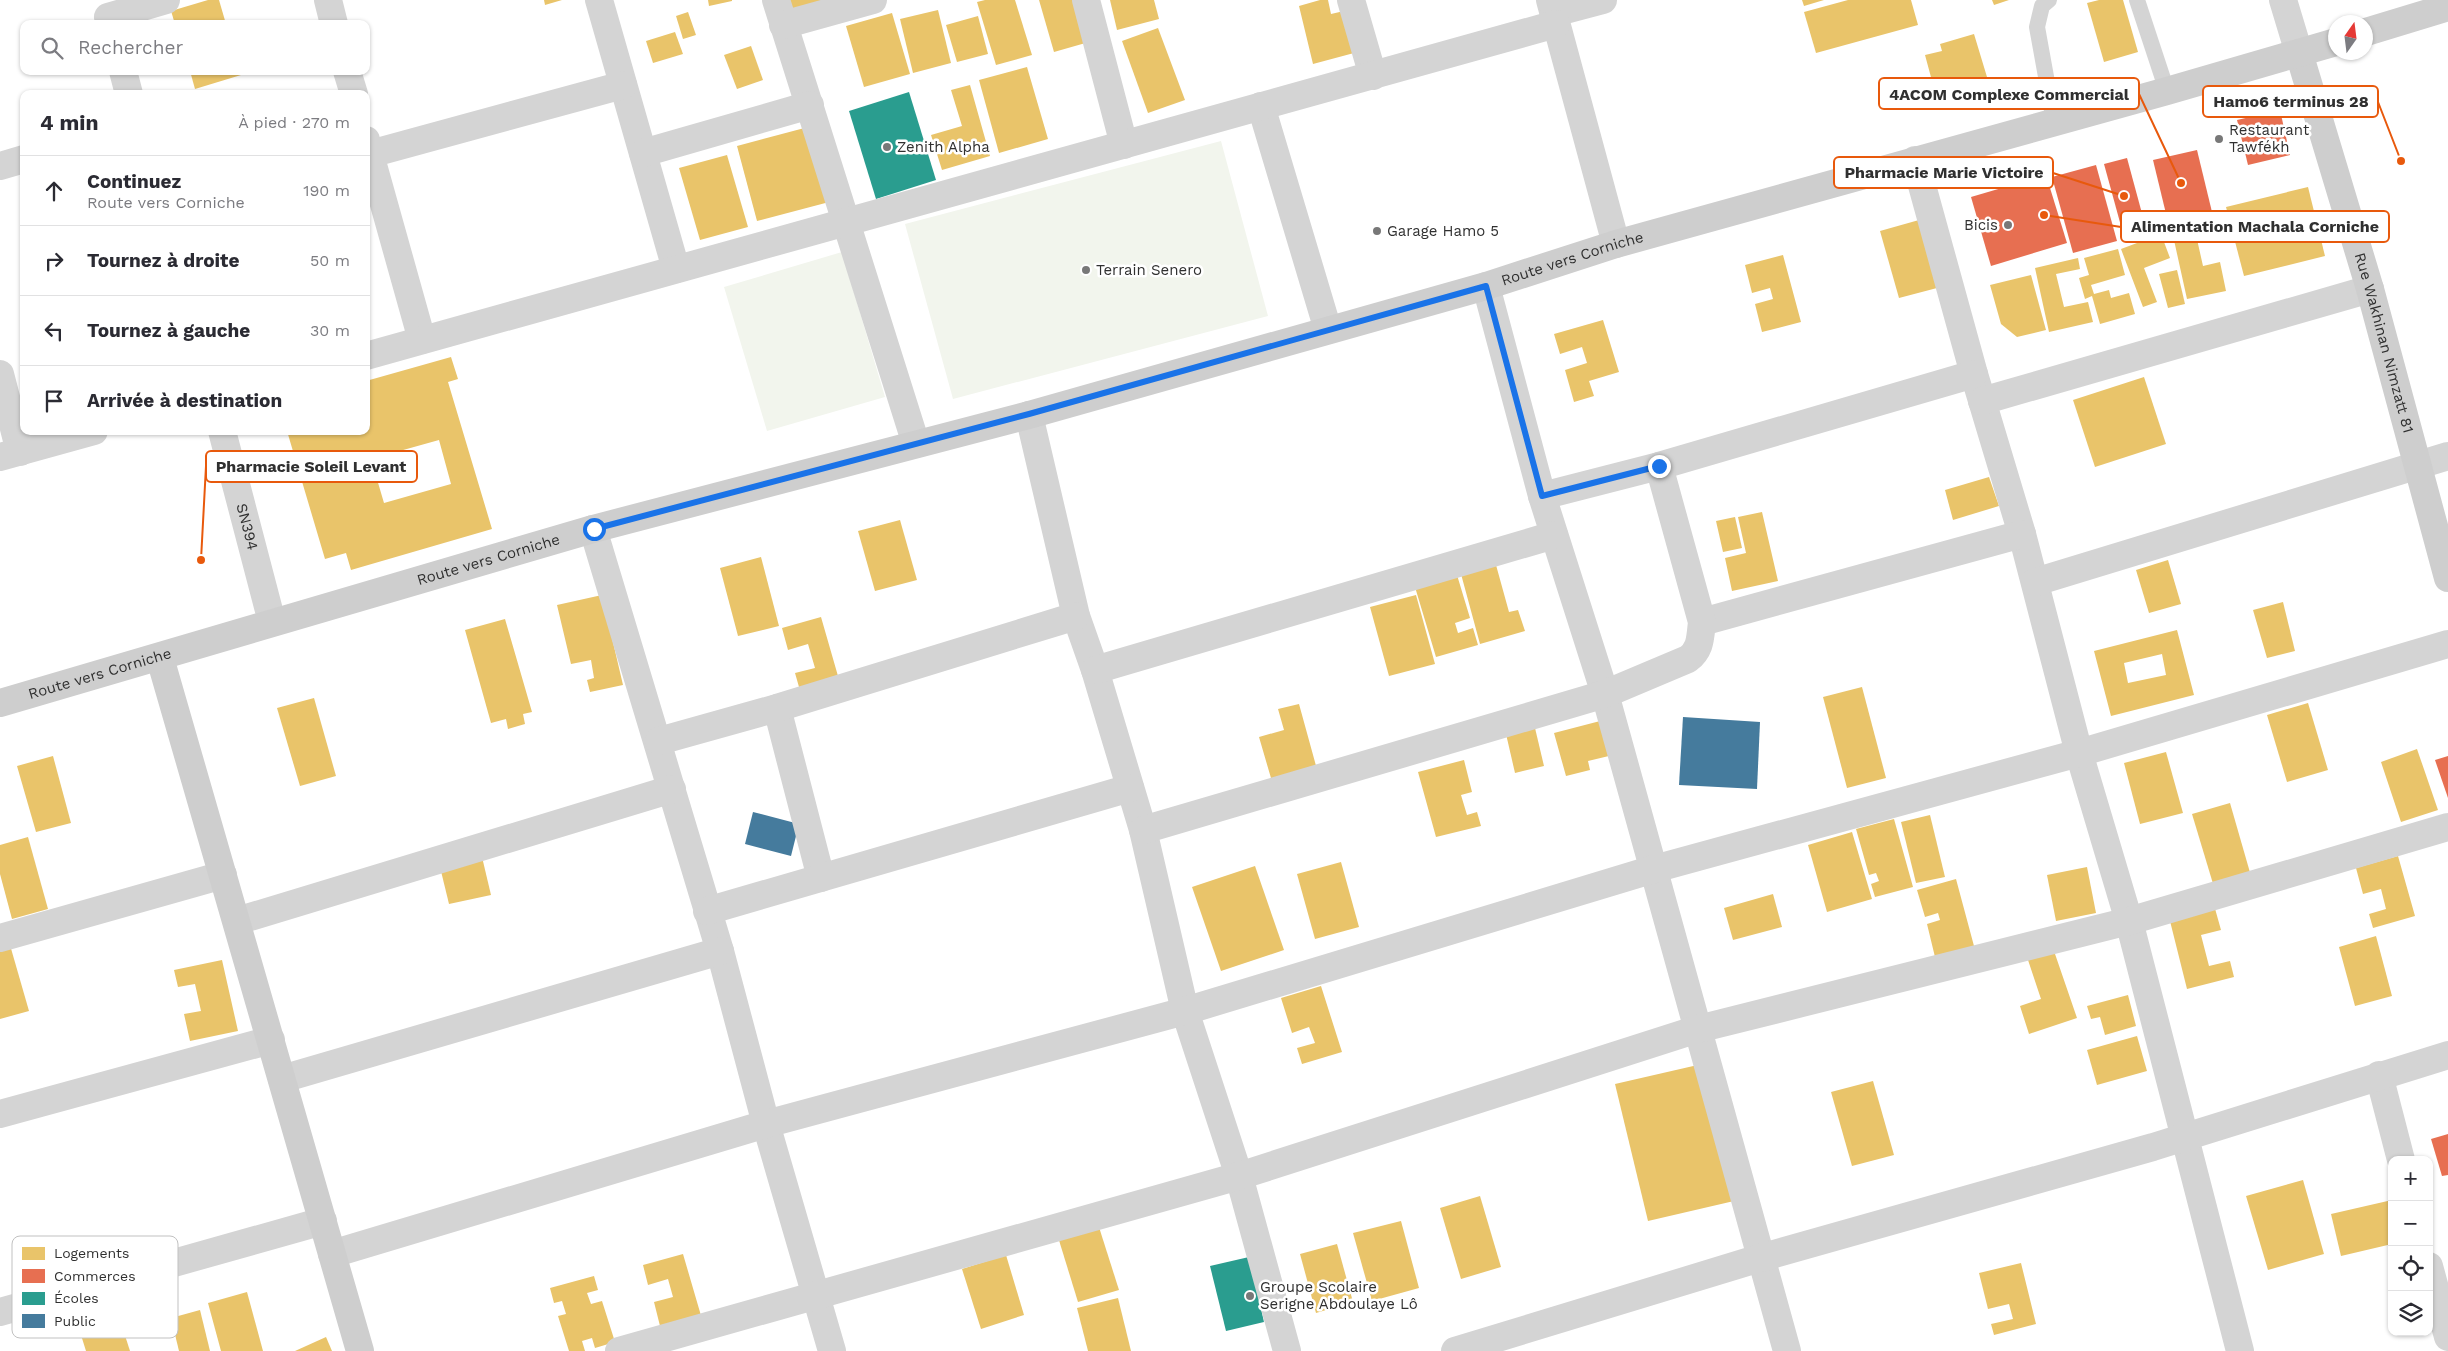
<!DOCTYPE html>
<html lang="fr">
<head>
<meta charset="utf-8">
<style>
	:root { --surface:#fff; --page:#f7f7f7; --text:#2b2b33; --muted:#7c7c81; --line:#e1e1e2 }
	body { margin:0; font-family:"Work Sans",sans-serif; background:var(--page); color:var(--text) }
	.controls { position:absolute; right:15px; bottom:15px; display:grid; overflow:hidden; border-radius:10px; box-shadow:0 1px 4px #0004 }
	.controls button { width:45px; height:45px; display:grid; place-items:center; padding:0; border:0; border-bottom:1px solid var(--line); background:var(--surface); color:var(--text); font:25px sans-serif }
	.compass { position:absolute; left:2328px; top:15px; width:45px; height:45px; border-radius:50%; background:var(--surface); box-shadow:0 1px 4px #0004; rotate:14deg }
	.stop { position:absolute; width:15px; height:15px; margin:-11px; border:4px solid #1a73e8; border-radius:50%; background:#fff }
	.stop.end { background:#1a73e8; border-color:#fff; box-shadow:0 1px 5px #0008 }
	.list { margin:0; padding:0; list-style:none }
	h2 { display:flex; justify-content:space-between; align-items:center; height:65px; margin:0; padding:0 20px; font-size:21px }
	h2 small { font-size:16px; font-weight:400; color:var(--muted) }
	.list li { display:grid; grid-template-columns:32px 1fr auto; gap:15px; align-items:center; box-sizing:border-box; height:70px; padding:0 20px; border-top:1px solid var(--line) }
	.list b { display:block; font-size:19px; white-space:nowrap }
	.list p { margin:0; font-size:16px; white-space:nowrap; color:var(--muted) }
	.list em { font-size:16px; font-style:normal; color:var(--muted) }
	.icon { flex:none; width:28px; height:28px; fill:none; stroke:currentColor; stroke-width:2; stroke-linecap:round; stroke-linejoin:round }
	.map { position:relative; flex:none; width:2448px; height:1351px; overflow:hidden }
	.search { position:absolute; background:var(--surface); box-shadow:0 1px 4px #0004; left:20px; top:20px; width:350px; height:55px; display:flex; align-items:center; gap:12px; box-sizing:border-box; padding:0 18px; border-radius:10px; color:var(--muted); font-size:19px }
	.panel { position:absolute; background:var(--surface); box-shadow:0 1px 4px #0004; left:20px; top:90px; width:350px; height:345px; border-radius:10px }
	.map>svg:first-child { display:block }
	.green { fill:#f2f5ed }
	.homes { fill:#e9c46a; fill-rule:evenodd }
	.shops { fill:#e76f51 }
	.schools { fill:#2a9d8f }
	.public { fill:#457b9d }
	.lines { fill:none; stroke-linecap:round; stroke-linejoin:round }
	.lane { stroke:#d4d4d4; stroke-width:16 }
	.street { stroke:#d4d4d4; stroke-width:28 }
	.secondary { stroke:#cecece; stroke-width:28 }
	.route { stroke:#1a73e8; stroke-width:6 }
	.poi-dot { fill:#787878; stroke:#fff; stroke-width:2 }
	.labels { text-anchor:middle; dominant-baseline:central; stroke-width:5; stroke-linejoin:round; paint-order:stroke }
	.poi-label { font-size:15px; fill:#303030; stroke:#fff; text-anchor:start }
	.street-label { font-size:15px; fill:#303030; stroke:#fff }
	.key { fill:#fff; stroke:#c1c1c1; stroke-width:1 }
	.key-label { font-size:14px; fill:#303030 }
	.leader { fill:none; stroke:#e8590c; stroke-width:2 }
	.callout-dot { fill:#e8590c; stroke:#fff; stroke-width:2 }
	.callout { fill:#fff; stroke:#e8590c; stroke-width:2 }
	.callout-label { font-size:16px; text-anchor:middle; font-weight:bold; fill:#303030 }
</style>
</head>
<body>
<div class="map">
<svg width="2448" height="1351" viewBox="0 0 2448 1351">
	<rect width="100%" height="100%" fill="#fff"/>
	<!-- green -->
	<g class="green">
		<path d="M1221 141 1268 316 953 399 905 224Z"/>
		<path d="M842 252 885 397 767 431 724 287Z"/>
	</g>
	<!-- homes -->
	<g class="homes">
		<path d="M208 0H219L226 24H175L171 11Z"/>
		<path d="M544 0H562L545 5Z"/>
		<path d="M708 0H732V1L709 6Z"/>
		<path d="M787 0H826L790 12Z"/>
		<path d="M985 0H1015L1032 55 996 65 977 2Z"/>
		<path d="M1039 0H1077L1089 42 1054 52Z"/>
		<path d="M1110 0H1154L1159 19 1117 30Z"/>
		<path d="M1320 0H1328L1331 14 1344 11 1354 53 1313 64 1299 6Z"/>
		<path d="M1802 0H1824L1804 6Z"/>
		<path d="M1848 0H1911L1918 25 1816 53 1804 12Z"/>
		<path d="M1992 0H2009L1994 5Z"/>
		<path d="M2099 0H2123L2138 52 2104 62 2087 3Z"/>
		<path d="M938 10 951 63 913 73 900 19Z"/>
		<path d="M688 12 696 35 683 39 676 16Z"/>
		<path d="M892 13 910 74 864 87 846 26Z"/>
		<path d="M978 16 988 54 957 62 946 25Z"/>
		<path d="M1158 28 1185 100 1148 113 1122 41Z"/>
		<path d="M675 32 683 54 653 63 646 41Z"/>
		<path d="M1974 34 1987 77 1935 92 1925 55 1942 51 1940 44Z"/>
		<path d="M751 46 763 80 737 89 724 55Z"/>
		<path d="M1027 67 1048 139 999 153 979 80Z"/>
		<path d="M190 71H240L241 75 195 89Z"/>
		<path d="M970 85 990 156 942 170 931 135 962 126 951 90Z"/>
		<path d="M812 126 833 201 757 221 737 146Z"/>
		<path d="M727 155 748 227 700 240 679 168Z"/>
		<path d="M2308 187 2325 256 2244 276 2226 207Z"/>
		<path d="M1919 220 1937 288 1899 298 1880 231Z"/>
		<path d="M2194 226 2203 266 2220 262 2226 291 2187 299 2172 231Z"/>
		<path d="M2161 234 2170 258 2144 268 2157 302 2143 307 2121 249Z"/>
		<path d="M2118 249 2125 275 2091 285 2094 294 2109 290 2111 298 2129 293 2135 314 2100 324 2092 296 2085 299 2079 278 2089 275 2084 258Z"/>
		<path d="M1783 255 1801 322 1762 332 1755 304 1773 299 1770 288 1752 293 1745 265Z"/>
		<path d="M2078 258 2080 269 2056 274 2064 307 2088 302 2093 322 2049 332 2035 268Z"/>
		<path d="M2177 270 2185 304 2168 308 2159 274Z"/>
		<path d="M2031 275 2046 330 2017 337 2001 324 1990 285Z"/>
		<path d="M1603 320 1619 372 1589 381 1594 396 1574 402 1565 370 1587 363 1582 347 1560 354 1554 334Z"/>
		<path d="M451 357 458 379 448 382 492 529 351 570 346 553 325 559 287 431H366V381ZM439 440 451 484 384 503 371 459Z"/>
		<path d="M2144 377 2166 444 2095 467 2073 400Z"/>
		<path d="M1989 477 1999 506 1953 520 1945 490Z"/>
		<path d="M1762 512 1778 581 1732 591 1725 558 1746 553 1738 517Z"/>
		<path d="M1735 517 1742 548 1723 552 1716 521Z"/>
		<path d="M900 520 917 580 875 591 858 531Z"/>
		<path d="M761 557 779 626 738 636 720 568Z"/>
		<path d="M2168 560 2181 604 2149 613 2136 570Z"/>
		<path d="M1496 565 1509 612 1518 610 1525 631 1480 644 1461 574Z"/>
		<path d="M1457 575 1470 618 1455 623 1458 633 1473 628 1478 645 1436 657 1415 587Z"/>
		<path d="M602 595 623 685 590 692 587 680 594 678 591 660 571 664 557 605Z"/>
		<path d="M1416 595 1435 664 1389 676 1370 607Z"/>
		<path d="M2283 602 2295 651 2267 658 2253 610Z"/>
		<path d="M821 617 840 683 801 694 795 673 815 668 808 644 788 650 782 628Z"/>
		<path d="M505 619 532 712 523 714 525 724 508 729 506 719 491 723 465 630Z"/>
		<path d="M2177 630 2194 695 2111 716 2094 651ZM2162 654 2166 675 2128 683 2124 663Z"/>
		<path d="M1862 687 1886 778 1847 788 1823 697Z"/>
		<path d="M314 698 336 776 300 786 277 708Z"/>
		<path d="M2308 703 2328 770 2287 782 2267 715Z"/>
		<path d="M1299 704 1318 773 1273 785 1259 737 1284 730 1278 709Z"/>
		<path d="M1604 720 1613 755 1588 761 1590 770 1566 776 1554 733Z"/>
		<path d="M1535 728 1544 766 1515 773 1506 734Z"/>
		<path d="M2417 749 2438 810 2401 822 2381 762Z"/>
		<path d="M2166 752 2183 813 2140 824 2124 763Z"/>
		<path d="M53 756 71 823 36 832 17 766Z"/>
		<path d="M1464 760 1472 792 1461 795 1467 815 1477 812 1481 826 1436 837 1418 772Z"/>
		<path d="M2230 803 2251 876 2214 887 2192 814Z"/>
		<path d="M1930 815 1945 877 1916 883 1901 822Z"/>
		<path d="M1894 819 1913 887 1875 897 1871 884 1879 881 1876 873 1869 875 1856 829Z"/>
		<path d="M1852 832 1872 899 1827 912 1808 845Z"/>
		<path d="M28 837 48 909 12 919 0 874V845Z"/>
		<path d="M2398 856 2415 916 2373 928 2369 914 2386 909 2381 889 2363 894 2356 868Z"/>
		<path d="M482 857 491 895 449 904 440 867Z"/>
		<path d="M1341 862 1359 927 1315 939 1297 874Z"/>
		<path d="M1255 866 1284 950 1221 971 1192 887Z"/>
		<path d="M2087 867 2096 913 2056 921 2047 875Z"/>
		<path d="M1956 879 1974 946 1935 957 1927 924 1940 920 1938 913 1925 917 1917 890Z"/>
		<path d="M1773 894 1782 927 1733 940 1724 908Z"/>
		<path d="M2214 905 2221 930 2201 935 2209 966 2230 961 2234 977 2187 989 2169 917Z"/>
		<path d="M2376 936 2392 996 2355 1006 2339 947Z"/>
		<path d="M10 945 29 1011 0 1019V947Z"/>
		<path d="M2054 951 2077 1018 2029 1034 2020 1006 2041 999 2028 960Z"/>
		<path d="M222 960 238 1031 190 1041 184 1014 201 1011 195 984 178 987 174 970Z"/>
		<path d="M1321 986 1342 1052 1302 1064 1297 1048 1315 1043 1309 1027 1292 1033 1281 998Z"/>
		<path d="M2128 995 2136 1026 2105 1035 2100 1017 2091 1019 2087 1006Z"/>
		<path d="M2137 1036 2147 1071 2097 1085 2087 1050Z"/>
		<path d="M1702 1064 1734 1201 1648 1221 1615 1084Z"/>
		<path d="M1873 1081 1894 1155 1852 1166 1831 1092Z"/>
		<path d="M2303 1180 2324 1254 2268 1270 2246 1196Z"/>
		<path d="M1480 1196 1501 1267 1461 1279 1440 1208Z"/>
		<path d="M2392 1200V1244L2341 1256 2331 1214Z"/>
		<path d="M1401 1221 1419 1288 1372 1301 1353 1233Z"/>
		<path d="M1098 1224 1119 1290 1078 1302 1058 1237Z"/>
		<path d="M1337 1244 1353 1302 1316 1313 1300 1254Z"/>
		<path d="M683 1254 702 1319 661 1330 654 1302 673 1297 668 1279 648 1285 643 1265Z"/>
		<path d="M1006 1255 1024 1315 981 1329 962 1269Z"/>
		<path d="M2021 1263 2036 1324 1994 1335 1991 1324 2013 1319 2009 1304 1988 1309 1979 1273Z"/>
		<path d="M594 1276 598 1290 587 1293 591 1304 602 1301 615 1342 595 1348 592 1338 582 1341 585 1351H569L558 1316 566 1314 562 1301 554 1303 550 1288Z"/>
		<path d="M247 1292 263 1351H221L208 1303Z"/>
		<path d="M1118 1298 1131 1351H1088L1077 1308Z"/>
		<path d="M200 1310 210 1351H179L171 1318Z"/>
		<path d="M121 1323 130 1351H86L81 1335Z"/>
		<path d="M326 1337 332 1351H295Z"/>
	</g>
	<!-- shops -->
	<g class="shops">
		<path d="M2280 110 2290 155 2248 165 2237 120Z"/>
		<path d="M2197 150 2212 212 2168 222 2153 160Z"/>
		<path d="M2127 158 2147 232 2124 237 2104 164Z"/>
		<path d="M2096 165 2117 241 2073 253 2052 177Z"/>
		<path d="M2046 175 2067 243 1991 266 1971 197Z"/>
		<path d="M2448 756V798L2435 760Z"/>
		<path d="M2448 1134V1175L2442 1176 2431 1139Z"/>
	</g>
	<!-- schools -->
	<g class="schools">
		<path d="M909 92 936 180 876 199 849 111Z"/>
		<path d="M1249 1257 1264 1322 1226 1331 1210 1266Z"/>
	</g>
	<!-- public -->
	<g class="public">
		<path d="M1683 717 1760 722 1757 789 1679 785Z"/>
		<path d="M753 812 799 824 791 856 745 844Z"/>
	</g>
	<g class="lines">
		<!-- lane -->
		<g class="lane">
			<path d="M2049 0 2042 6 2037 27 2054 121"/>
			<path d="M2137 0 2167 91"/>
		</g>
		<!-- street -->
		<g class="street">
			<path d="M328 0 334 24"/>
			<path d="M599 0 676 269"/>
			<path d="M776 0 916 444"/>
			<path d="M1086 0 1124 145"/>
			<path d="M1351 0 1373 76"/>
			<path d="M1550 0 1616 244"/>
			<path d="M2283 0 2299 53"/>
			<path d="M1554 13 1603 0"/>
			<path d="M108 17 166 0"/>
			<path d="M783 25 873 0"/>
			<path d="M123 71 129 94"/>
			<path d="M347 71 354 94"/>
			<path d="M1261 106 1328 330"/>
			<path d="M366 140 422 340"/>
			<path d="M643 153 810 105"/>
			<path d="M370 154 623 85"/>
			<path d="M1915 160 1974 374 2022 534 2079 753 2129 921 2240 1351"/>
			<path d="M0 166 24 159"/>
			<path d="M1486 286 1542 496 1605 694 1787 1351"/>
			<path d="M366 356 1556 24"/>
			<path d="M0 374 20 452"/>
			<path d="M1982 401 2370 289"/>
			<path d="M1029 415 1076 616 1095 670 1143 830 1185 1011 1239 1176 1287 1351"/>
			<path id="s1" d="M222 431 272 622"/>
			<path d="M0 457 94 431"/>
			<path d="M1542 496 1659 466 1974 374"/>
			<path d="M593 529 720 951 766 1124 832 1351"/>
			<path d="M2035 582 2448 456"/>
			<path d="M1702 622 2022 534"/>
			<path d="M1095 670 1554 535"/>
			<path d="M777 708 821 878"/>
			<path d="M659 741 777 708 1076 616"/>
			<path d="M1143 830 1605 694 1688 659C1701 649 1700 638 1702 622L1659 466"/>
			<path d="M707 911 1130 788"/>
			<path d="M237 921 672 789"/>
			<path d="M0 938 223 875"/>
			<path d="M2379 1075 2401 1160"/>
			<path d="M282 1079 720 951"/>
			<path d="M0 1114 271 1040"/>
			<path d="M332 1254 766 1124 1185 1011 1654 869 2079 753 2448 644"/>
			<path d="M2429 1266 2448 1337"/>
			<path d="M0 1312 323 1221"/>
			<path d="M619 1351 1239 1176 1698 1029 2129 921 2448 827"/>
			<path d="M1455 1351 1760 1258 2153 1147 2448 1055"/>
		</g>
		<!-- secondary -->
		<g class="secondary">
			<path d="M2366 32 2448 7"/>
			<path id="s2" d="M2299 53 2370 289 2448 578"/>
			<path d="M160 658 360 1351"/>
			<path id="s3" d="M0 703 593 529 1029 415 1486 286 1616 244 2167 91 2336 42"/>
		</g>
	</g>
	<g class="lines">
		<!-- route -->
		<path class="route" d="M594 529 1029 414 1486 286 1542 496 1659 466"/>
	</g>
	<!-- markers -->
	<g class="poi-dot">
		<circle cx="2219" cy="139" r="5"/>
		<circle cx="887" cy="147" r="5"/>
		<circle cx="2008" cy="225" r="5"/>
		<circle cx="1377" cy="231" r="5"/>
		<circle cx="1086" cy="270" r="5"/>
		<circle cx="1250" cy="1296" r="5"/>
	</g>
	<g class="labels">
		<!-- poi labels -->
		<g class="poi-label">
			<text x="2229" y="130">Restaurant<tspan x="2229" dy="17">Tawfékh</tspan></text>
			<text x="897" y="147">Zenith Alpha</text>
			<text x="1998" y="225" text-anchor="end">Bicis</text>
			<text x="1387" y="231">Garage Hamo 5</text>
			<text x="1096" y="270">Terrain Senero</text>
			<text x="1260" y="1287">Groupe Scolaire<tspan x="1260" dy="17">Serigne Abdoulaye Lô</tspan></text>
		</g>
		<!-- street labels -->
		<g class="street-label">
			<text stroke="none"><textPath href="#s3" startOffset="1634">Route vers Corniche</textPath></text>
			<text stroke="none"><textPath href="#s2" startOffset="302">Rue Wakhinan Nimzatt 81</textPath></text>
			<text stroke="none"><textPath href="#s1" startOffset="99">SN394</textPath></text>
			<text stroke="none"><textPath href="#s3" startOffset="509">Route vers Corniche</textPath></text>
			<text stroke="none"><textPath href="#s3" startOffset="104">Route vers Corniche</textPath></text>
		</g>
	</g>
	<!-- legend -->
	<rect x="12" y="1236" width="166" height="102" rx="8" class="key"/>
	<rect x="22" y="1247" width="23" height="13" fill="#e9c46a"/>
	<rect x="22" y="1269" width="23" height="14" fill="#e76f51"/>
	<rect x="22" y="1292" width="23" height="13" fill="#2a9d8f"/>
	<rect x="22" y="1314" width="23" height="14" fill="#457b9d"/>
	<g class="key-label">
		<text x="54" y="1258">Logements</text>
		<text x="54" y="1281">Commerces</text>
		<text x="54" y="1303">Écoles</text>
		<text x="54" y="1326">Public</text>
	</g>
	<!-- callouts -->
	<path class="leader" d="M2181 183L2139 94M2401 161L2378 102M2124 196L2053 173M2044 215L2121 227M201 560L206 466"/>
	<g class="callout-dot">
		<circle cx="2181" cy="183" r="5"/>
		<circle cx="2401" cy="161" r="5"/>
		<circle cx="2124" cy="196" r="5"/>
		<circle cx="2044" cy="215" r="5"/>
		<circle cx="201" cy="560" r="5"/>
	</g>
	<g class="callout">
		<rect x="1879" y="78" width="260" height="31" rx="5"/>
		<rect x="2203" y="86" width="175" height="31" rx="5"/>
		<rect x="1834" y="157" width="219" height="31" rx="5"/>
		<rect x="2121" y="211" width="268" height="31" rx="5"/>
		<rect x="206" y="451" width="211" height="31" rx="5"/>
	</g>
	<g class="callout-label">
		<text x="2009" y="100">4ACOM Complexe Commercial</text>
		<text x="2291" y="107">Hamo6 terminus 28</text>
		<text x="1944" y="178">Pharmacie Marie Victoire</text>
		<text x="2255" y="232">Alimentation Machala Corniche</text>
		<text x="311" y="472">Pharmacie Soleil Levant</text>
	</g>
</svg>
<div class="controls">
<button>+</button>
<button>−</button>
<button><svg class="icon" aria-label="locate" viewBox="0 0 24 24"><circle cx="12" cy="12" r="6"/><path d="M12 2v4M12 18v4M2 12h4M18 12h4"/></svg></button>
<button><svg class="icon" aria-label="layers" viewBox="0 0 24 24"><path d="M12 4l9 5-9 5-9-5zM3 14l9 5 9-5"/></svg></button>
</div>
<svg class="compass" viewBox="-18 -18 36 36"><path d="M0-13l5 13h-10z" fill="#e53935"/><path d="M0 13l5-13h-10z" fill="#7c7c81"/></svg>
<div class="stop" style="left:594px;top:529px"></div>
<div class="stop end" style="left:1659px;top:466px"></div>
<div class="search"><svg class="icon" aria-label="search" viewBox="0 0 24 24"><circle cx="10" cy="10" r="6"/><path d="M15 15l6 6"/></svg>Rechercher</div>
<section class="panel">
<h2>4 min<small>À pied · 270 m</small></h2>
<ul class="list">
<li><svg class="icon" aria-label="ahead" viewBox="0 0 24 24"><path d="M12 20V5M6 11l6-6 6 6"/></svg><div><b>Continuez</b><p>Route vers Corniche</p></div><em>190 m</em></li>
<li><svg class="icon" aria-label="right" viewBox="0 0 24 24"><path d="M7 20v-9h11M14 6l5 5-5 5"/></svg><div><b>Tournez à droite</b></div><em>50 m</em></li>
<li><svg class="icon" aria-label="left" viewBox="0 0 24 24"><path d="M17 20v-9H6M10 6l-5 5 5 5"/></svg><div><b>Tournez à gauche</b></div><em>30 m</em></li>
<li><svg class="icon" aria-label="arrive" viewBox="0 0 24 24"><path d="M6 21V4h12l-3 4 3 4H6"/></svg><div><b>Arrivée à destination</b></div></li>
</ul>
</section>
</div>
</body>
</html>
